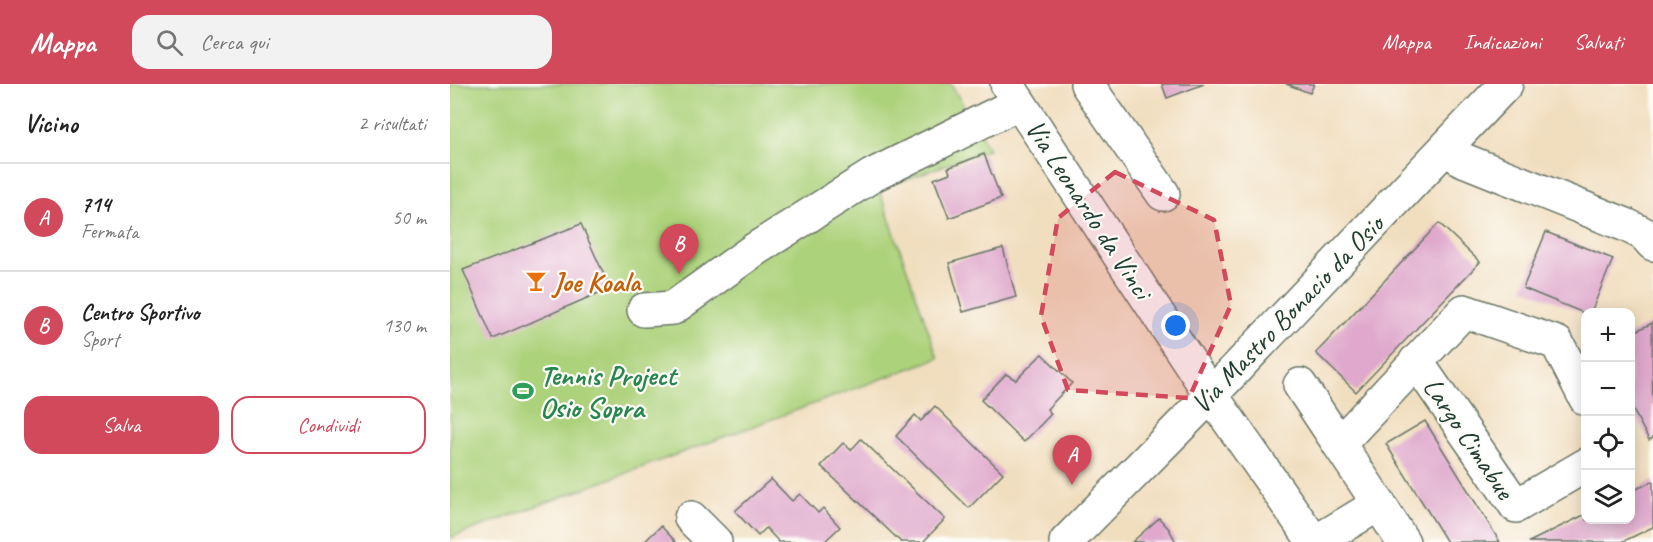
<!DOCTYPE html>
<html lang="it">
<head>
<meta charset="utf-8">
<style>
	:root { --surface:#fff; --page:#f2f2f2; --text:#222; --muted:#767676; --line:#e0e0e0; --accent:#d1495b }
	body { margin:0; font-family:Caveat,sans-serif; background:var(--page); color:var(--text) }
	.controls { position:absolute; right:18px; bottom:18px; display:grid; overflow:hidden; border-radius:12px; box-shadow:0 3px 15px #0003 }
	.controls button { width:54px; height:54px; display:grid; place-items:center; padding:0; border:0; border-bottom:2px solid var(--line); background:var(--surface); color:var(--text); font:30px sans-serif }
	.you { position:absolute; left:726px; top:242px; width:21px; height:21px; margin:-15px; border:4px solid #fff; border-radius:50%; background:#1a73e8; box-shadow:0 0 0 9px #1a73e833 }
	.badge { display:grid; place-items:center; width:39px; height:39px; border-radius:50%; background:var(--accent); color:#fff; font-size:20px; font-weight:700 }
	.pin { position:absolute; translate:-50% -50px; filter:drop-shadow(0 2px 3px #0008) }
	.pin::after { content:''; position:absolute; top:32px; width:21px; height:18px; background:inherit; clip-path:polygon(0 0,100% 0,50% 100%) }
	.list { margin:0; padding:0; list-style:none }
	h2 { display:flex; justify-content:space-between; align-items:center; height:78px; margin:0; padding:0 24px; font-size:26px }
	h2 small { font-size:20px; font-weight:400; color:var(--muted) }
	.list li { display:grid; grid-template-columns:39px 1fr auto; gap:18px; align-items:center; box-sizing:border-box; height:108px; padding:0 24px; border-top:2px solid var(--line) }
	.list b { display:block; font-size:22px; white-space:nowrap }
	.list p { margin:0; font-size:20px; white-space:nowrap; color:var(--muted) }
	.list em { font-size:20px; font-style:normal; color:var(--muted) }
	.actions { display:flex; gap:12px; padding:18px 24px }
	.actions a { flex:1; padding:14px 0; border:2px solid var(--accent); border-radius:18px; text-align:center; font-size:21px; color:var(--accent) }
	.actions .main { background:var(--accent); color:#fff }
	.icon { flex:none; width:33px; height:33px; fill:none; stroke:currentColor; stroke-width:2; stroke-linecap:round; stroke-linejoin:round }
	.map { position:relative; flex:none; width:1203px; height:458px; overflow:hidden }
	header { display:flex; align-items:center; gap:36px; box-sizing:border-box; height:84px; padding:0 30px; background:var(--accent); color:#fff }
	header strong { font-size:28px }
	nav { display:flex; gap:33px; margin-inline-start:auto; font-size:21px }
	.search { width:420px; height:54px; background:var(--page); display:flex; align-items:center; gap:15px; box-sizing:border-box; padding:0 21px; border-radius:18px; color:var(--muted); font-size:22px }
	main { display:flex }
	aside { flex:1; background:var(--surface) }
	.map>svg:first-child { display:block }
	.green { fill:#add27c; stroke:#668858; stroke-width:1.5 }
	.building { fill:#dfa8cc }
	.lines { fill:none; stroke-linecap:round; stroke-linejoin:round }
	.minor-casing { stroke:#687565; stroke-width:36 }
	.minor { stroke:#fff; stroke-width:33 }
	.marked { fill:#d1495b; fill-opacity:0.2; stroke:#d1495b; stroke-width:4.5; stroke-dasharray:12 8; stroke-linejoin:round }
	.labels { text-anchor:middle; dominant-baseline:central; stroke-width:4.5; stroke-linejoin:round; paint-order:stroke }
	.street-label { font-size:28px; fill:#1f3d34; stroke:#fdfcf7 }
	.food-label { font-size:28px; font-weight:bold; fill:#c56008; stroke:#fdfcf7; text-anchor:start }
	.leisure-label { font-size:28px; font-weight:bold; fill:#27864d; stroke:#fdfcf7; text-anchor:start }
</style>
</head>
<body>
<header>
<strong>Mappa</strong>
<div class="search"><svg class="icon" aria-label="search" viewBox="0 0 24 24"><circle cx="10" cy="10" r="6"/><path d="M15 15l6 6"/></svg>Cerca qui</div>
<nav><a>Mappa</a><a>Indicazioni</a><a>Salvati</a></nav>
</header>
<main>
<aside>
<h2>Vicino<small>2 risultati</small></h2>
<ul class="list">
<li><span class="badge">A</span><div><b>714</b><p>Fermata</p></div><em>50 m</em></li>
<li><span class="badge">B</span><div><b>Centro Sportivo</b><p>Sport</p></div><em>130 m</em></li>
</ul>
<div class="actions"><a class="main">Salva</a><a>Condividi</a></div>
</aside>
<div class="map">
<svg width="1203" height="458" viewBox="0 0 1203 458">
	<rect width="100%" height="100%" fill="#fdfcf7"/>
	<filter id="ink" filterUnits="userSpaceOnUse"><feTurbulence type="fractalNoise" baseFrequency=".0167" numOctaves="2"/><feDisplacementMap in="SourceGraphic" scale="12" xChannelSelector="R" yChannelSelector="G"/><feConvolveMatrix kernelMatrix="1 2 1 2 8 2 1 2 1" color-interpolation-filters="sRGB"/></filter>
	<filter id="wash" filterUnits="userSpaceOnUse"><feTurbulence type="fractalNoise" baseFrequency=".008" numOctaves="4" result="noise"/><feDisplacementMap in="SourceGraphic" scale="24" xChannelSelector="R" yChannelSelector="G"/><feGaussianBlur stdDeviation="1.35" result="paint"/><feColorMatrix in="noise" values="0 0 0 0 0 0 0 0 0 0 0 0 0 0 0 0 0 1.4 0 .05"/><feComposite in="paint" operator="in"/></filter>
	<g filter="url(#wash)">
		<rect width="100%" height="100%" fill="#f1debf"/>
		<!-- green -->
		<path class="green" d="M0 0H501L539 65 429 105 488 274 0 454Z"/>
		<g id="blocks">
			<!-- building -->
			<g class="building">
				<path d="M712 0H754L717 14Z"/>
				<path d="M836 0H864L860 9Z"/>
				<path d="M534 70 551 114 499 134 484 95 500 89 498 84Z"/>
				<path d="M989 139 1030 178 906 308 866 269Z"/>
				<path d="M131 140 160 204 43 255 13 186Z"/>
				<path d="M1096 148 1163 175 1141 228 1136 230 1073 204Z"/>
				<path d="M553 164 566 213 513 228 499 179Z"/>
				<path d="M1202 239 1203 354 1199 356 1180 320V250Z"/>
				<path d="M592 270 622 299 597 325 601 330 574 358 531 316 556 290 566 296Z"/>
				<path d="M485 322 553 389 519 424 446 352 465 331 471 337Z"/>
				<path d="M975 337 1050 458H997L936 360Z"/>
				<path d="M411 355 495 435 473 458H451L371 382 393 359 401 366Z"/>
				<path d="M321 395 342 417 350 410 368 429 373 424 390 443 374 458H329L316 444 308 452 285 427Z"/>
				<path d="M1203 397V443L1172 458H1079L1136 430V436H1180V408Z"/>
				<path d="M709 434 719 445 726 458H682Z"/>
				<path d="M211 442 226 458H194Z"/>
			</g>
		</g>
	</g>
	<g filter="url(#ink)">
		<use href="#blocks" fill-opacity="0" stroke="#687565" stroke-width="1.5"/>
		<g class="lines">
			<defs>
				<g id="minor">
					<path d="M557 0 761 311 864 458"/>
					<path d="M637 0 713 110"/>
					<path d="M997 63 1011 75 1176 141 1194 150 1203 160"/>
					<path d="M194 226 223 224 304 166 423 91 569 19"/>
					<path d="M966 277 1066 422 1136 381"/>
					<path d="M850 301 889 360"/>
					<path d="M929 420 953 458"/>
					<path d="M241 434 265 458"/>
					<path d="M616 458 761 311 1056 0"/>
					<path d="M866 458 929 420 889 360 1014 227 1107 259 1136 315"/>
				</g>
			</defs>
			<!-- minor casing -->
			<use href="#minor" class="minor-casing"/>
			<!-- minor -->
			<use href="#minor" class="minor"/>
		</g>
	</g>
	<!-- marked area -->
	<path class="marked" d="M665 88 764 136 781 221 739 314 618 306 591 232 608 134Z"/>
	<!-- icons -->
	<defs>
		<symbol id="bar-bare" viewBox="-9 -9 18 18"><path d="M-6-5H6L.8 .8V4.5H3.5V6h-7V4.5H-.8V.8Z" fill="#e8710a" stroke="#fdfcf7" stroke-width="2.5" paint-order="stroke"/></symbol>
		<symbol id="stadium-bare" viewBox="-9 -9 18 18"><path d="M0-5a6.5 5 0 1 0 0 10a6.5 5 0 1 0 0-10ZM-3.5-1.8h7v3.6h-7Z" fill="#2e9e5b" stroke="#fdfcf7" stroke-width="2.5" paint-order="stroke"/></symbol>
	</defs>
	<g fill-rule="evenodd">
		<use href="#bar-bare" x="71" y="182" width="30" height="30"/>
		<use href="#stadium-bare" x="58" y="292" width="30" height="30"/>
	</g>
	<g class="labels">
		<!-- street labels -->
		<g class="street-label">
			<text transform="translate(639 125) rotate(57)">Via Leonardo da Vinci</text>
			<text transform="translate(837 230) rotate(-46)">Via Mastro Bonacio da Osio</text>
			<text transform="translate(1019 354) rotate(56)">Largo Cimabue</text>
		</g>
		<!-- food labels -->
		<g class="food-label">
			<text x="103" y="197">Joe Koala</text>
		</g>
		<!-- leisure labels -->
		<g class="leisure-label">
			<text x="90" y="291">Tennis Project<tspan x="90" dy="32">Osio Sopra</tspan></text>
		</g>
	</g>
</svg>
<div class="controls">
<button>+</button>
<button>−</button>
<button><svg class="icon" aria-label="locate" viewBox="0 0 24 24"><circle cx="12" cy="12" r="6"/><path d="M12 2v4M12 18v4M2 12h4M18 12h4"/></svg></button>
<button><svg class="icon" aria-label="layers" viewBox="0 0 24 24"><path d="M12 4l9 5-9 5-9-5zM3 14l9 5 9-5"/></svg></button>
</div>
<div class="you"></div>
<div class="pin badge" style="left:622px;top:401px">A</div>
<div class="pin badge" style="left:229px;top:190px">B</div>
</div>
</main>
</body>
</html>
